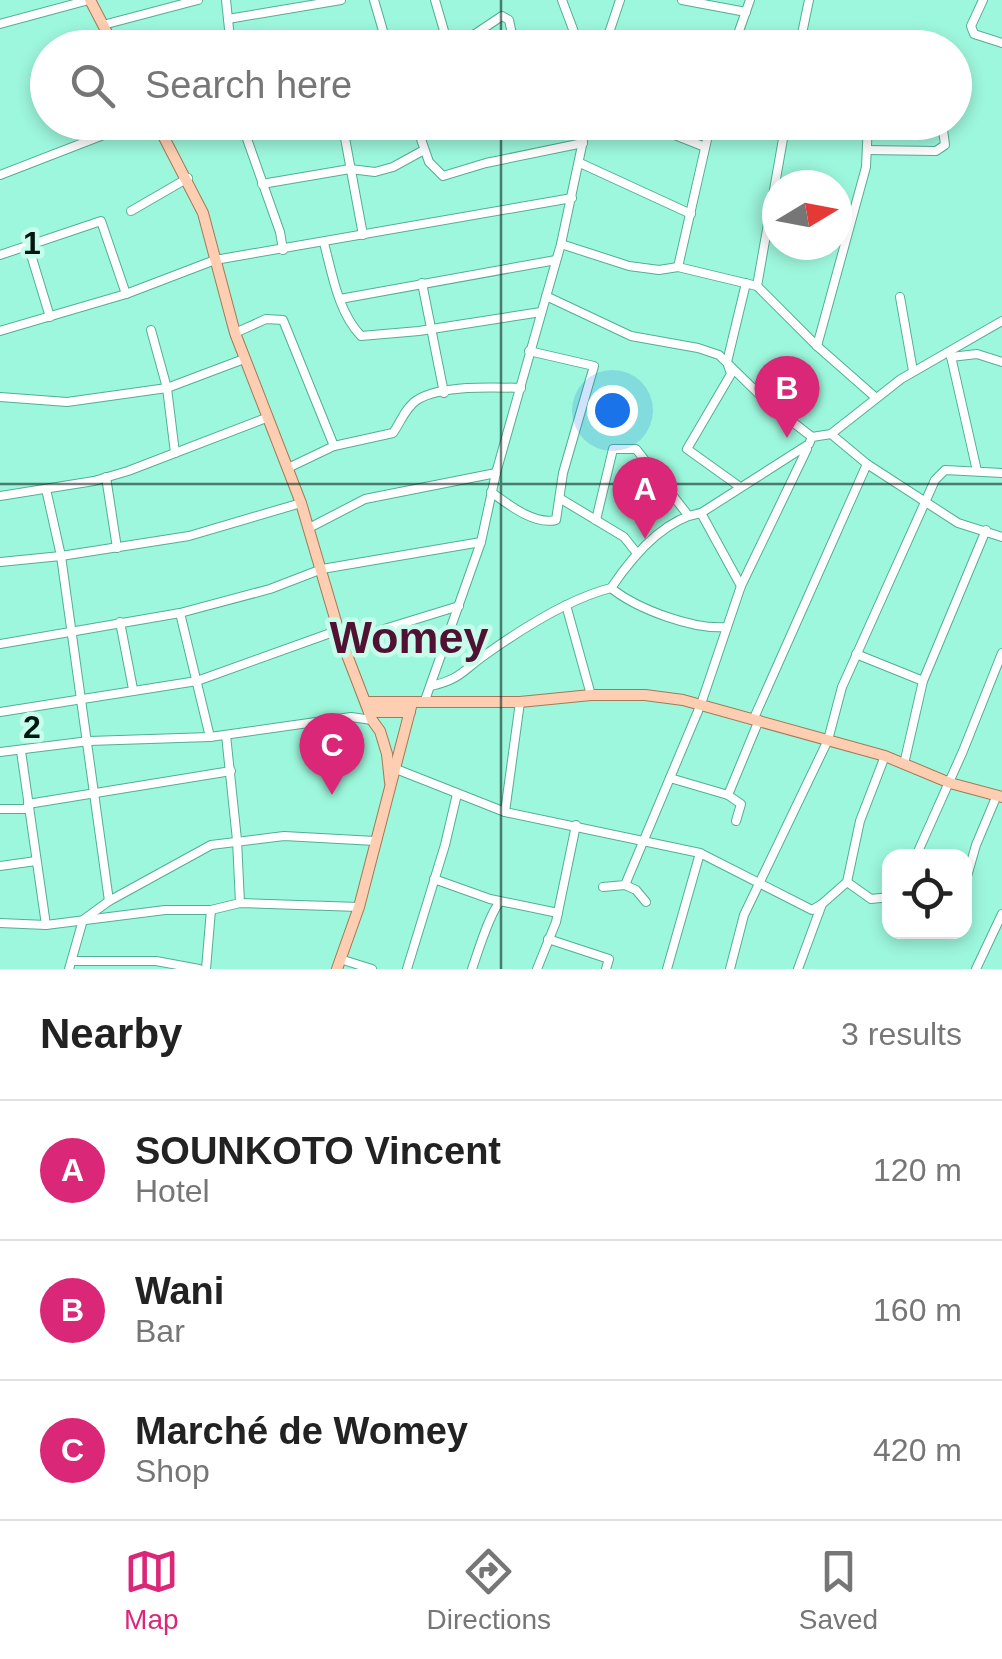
<!DOCTYPE html>
<html lang="en">
<head>
<meta charset="utf-8">
<style>
	:root { --surface:#fff; --page:#f2f2f2; --text:#222; --muted:#767676; --line:#e0e0e0; --accent:#db2777 }
	body { margin:0; font-family:Helvetica,sans-serif; background:var(--page); color:var(--text) }
	.controls { position:absolute; right:30px; bottom:30px; display:grid; overflow:hidden; border-radius:20px; box-shadow:0 5px 15px #0003 }
	.controls button { width:90px; height:90px; display:grid; place-items:center; padding:0; border:0; border-bottom:2px solid var(--line); background:var(--surface); color:var(--text); font:50px sans-serif }
	.compass { position:absolute; left:762px; top:170px; width:90px; height:90px; border-radius:50%; background:var(--surface); box-shadow:0 5px 15px #0003; rotate:80deg }
	.you { position:absolute; left:612px; top:410px; width:35px; height:35px; margin:-25px; border:8px solid #fff; border-radius:50%; background:#1a73e8; box-shadow:0 0 0 15px #1a73e833 }
	.badge { display:grid; place-items:center; width:65px; height:65px; border-radius:50%; background:var(--accent); color:#fff; font-size:32px; font-weight:700 }
	.pin { position:absolute; translate:-50% -82px; filter:drop-shadow(0 2px 5px #0008) }
	.pin::after { content:''; position:absolute; top:52px; width:35px; height:30px; background:inherit; clip-path:polygon(0 0,100% 0,50% 100%) }
	.list { margin:0; padding:0; list-style:none }
	h2 { display:flex; justify-content:space-between; align-items:center; height:130px; margin:0; padding:0 40px; font-size:42px }
	h2 small { font-size:32px; font-weight:400; color:var(--muted) }
	.list li { display:grid; grid-template-columns:65px 1fr auto; gap:30px; align-items:center; box-sizing:border-box; height:140px; padding:0 40px; border-top:2px solid var(--line) }
	.list b { display:block; font-size:38px; white-space:nowrap }
	.list p { margin:0; font-size:32px; white-space:nowrap; color:var(--muted) }
	.list em { font-size:32px; font-style:normal; color:var(--muted) }
	.icon { flex:none; width:55px; height:55px; fill:none; stroke:currentColor; stroke-width:2; stroke-linecap:round; stroke-linejoin:round }
	.map { position:relative; flex:none; width:1002px; height:969px; overflow:hidden }
	.search { position:absolute; background:var(--surface); box-shadow:0 5px 15px #0003; left:30px; right:30px; top:30px; height:110px; display:flex; align-items:center; gap:25px; box-sizing:border-box; padding:0 35px; border-radius:55px; color:var(--muted); font-size:38px }
	.sheet { height:550px; background:var(--surface) }
	nav { display:flex; justify-content:space-around; align-items:center; box-sizing:border-box; height:140px; border-top:2px solid var(--line); background:var(--surface); font-size:28px; color:var(--muted) }
	nav a { display:grid; justify-items:center; gap:5px }
	nav .on { color:var(--accent) }
	.map>svg:first-child { display:block }
	.lines { fill:none; stroke-linecap:round; stroke-linejoin:round }
	.minor-casing { stroke:#53ae95; stroke-width:10 }
	.major-casing { stroke:#a37957; stroke-width:12 }
	.minor { stroke:#fff; stroke-width:8 }
	.major { stroke:#fdceb1; stroke-width:10 }
	.grid { fill:none; stroke:#001710; stroke-width:2.5; stroke-opacity:0.55 }
	.labels { text-anchor:middle; dominant-baseline:central; stroke-width:9; stroke-linejoin:round; paint-order:stroke }
	.district-label { font-size:45px; font-weight:bold; fill:#501132; stroke:#c9fdeb }
	.grid-label { font-size:32px; text-anchor:middle; font-weight:bold; fill:#001710; stroke:#c9fdeb; stroke-width:9; stroke-linejoin:round; paint-order:stroke }
</style>
</head>
<body>
<div class="map">
<svg width="1002" height="969" viewBox="0 0 1002 969">
	<rect width="100%" height="100%" fill="#9df7dc"/>
	<g class="lines">
		<defs>
			<g id="minor">
				<path d="M226 0 231 48"/>
				<path d="M374 0 388 48"/>
				<path d="M435 0 449 48"/>
				<path d="M562 0 580 48"/>
				<path d="M682 0 746 12"/>
				<path d="M983 0 971 26 974 34 1002 43"/>
				<path d="M228 19 341 0"/>
				<path d="M0 24 89 0"/>
				<path d="M103 25 198 0"/>
				<path d="M454 48 502 16 509 20 515 48"/>
				<path d="M604 48 620 0"/>
				<path d="M733 48 750 0"/>
				<path d="M799 48 809 0"/>
				<path d="M241 122 280 232 283 250"/>
				<path d="M342 122 363 235"/>
				<path d="M415 122 429 162 443 176 486 163 583 143"/>
				<path d="M642 122 705 147"/>
				<path d="M867 150 936 151 945 145 942 122"/>
				<path d="M580 163 691 214"/>
				<path d="M0 175 137 122"/>
				<path d="M262 184 350 169 375 172 393 167 424 150"/>
				<path d="M131 211 188 178"/>
				<path d="M324 243C332 273 338 312 361 336L419 331 541 312"/>
				<path d="M561 244 629 266 659 270 678 267 757 286 817 346 875 397"/>
				<path d="M28 245 50 317"/>
				<path d="M0 255 101 221 126 294"/>
				<path d="M678 267 711 122"/>
				<path d="M422 283 444 393"/>
				<path d="M757 286 786 122"/>
				<path d="M546 296 631 336 698 348 719 355 768 403 812 437"/>
				<path d="M900 297 913 371"/>
				<path d="M340 299 556 260"/>
				<path d="M151 330 167 388 175 453"/>
				<path d="M0 331 126 294 215 260 572 198"/>
				<path d="M235 333 266 319 283 320 334 446"/>
				<path d="M817 346 866 167 868 122"/>
				<path d="M950 352 977 471"/>
				<path d="M951 357 977 354 1002 362"/>
				<path d="M0 397 67 402 167 388 244 359"/>
				<path d="M831 434 867 464 958 523 1002 537"/>
				<path d="M288 468 334 446 393 433C400 423 406 407 417 400 441 385 493 387 521 388"/>
				<path d="M106 477 117 548"/>
				<path d="M740 487 687 449 731 374 727 362 746 283"/>
				<path d="M46 489 61 556 109 901"/>
				<path d="M491 492C509 505 534 525 556 520L563 473 594 366 529 351"/>
				<path d="M0 496 94 481 128 471 266 418"/>
				<path d="M561 499 624 537 636 552"/>
				<path d="M701 513 741 586"/>
				<path d="M596 520 613 449H636L688 515"/>
				<path d="M309 528 365 499 496 473"/>
				<path d="M0 562 61 556 189 536 301 503"/>
				<path d="M611 588C637 609 693 630 727 627"/>
				<path d="M566 605 591 695"/>
				<path d="M180 613 210 737"/>
				<path d="M120 622 133 689"/>
				<path d="M342 642 459 606"/>
				<path d="M0 644 180 613 270 589 322 569 481 542"/>
				<path d="M856 654 923 681"/>
				<path d="M431 686C461 679 462 671 485 655 520 630 571 598 611 588 632 557 663 519 701 513L809 444 812 437 831 434 901 379 1002 321"/>
				<path d="M424 703 481 542 496 473 561 244 587 122"/>
				<path d="M0 712 197 681 339 630"/>
				<path d="M754 718 867 464"/>
				<path d="M226 735 237 840 240 903"/>
				<path d="M21 751 46 925"/>
				<path d="M0 752 89 741 210 737 351 717 372 720"/>
				<path d="M904 764 923 681 986 530"/>
				<path d="M396 769 505 812 700 853 812 910 822 904"/>
				<path d="M670 778 728 795 759 720"/>
				<path d="M728 795 741 804 736 821"/>
				<path d="M28 804 231 771"/>
				<path d="M0 809H29"/>
				<path d="M505 812 520 702"/>
				<path d="M916 856 963 751 1002 653"/>
				<path d="M0 866 36 861"/>
				<path d="M434 879 490 899 558 913"/>
				<path d="M847 882 871 899 890 897"/>
				<path d="M625 885 636 890 646 902"/>
				<path d="M603 887 625 885 701 704 741 586 807 449"/>
				<path d="M964 887 976 845 997 795"/>
				<path d="M0 923 46 925 165 910H211L240 903 359 907"/>
				<path d="M548 939 609 959 606 969"/>
				<path d="M340 959 372 969"/>
				<path d="M73 961H156L199 969"/>
				<path d="M69 969 83 920 109 901 211 845 284 836 375 841"/>
				<path d="M206 969 211 910"/>
				<path d="M407 969 445 845 457 794"/>
				<path d="M472 969C478 952 490 912 500 902"/>
				<path d="M537 969 556 922 576 825"/>
				<path d="M667 969 700 853"/>
				<path d="M730 969 744 915 828 740 842 687 935 480 945 470 1002 473"/>
				<path d="M798 969 822 904 847 882 860 821 885 756"/>
				<path d="M976 969 1002 914"/>
			</g>
			<g id="major">
				<path d="M90 0 115 48"/>
				<path d="M156 122 203 213 235 333 301 503 342 642 372 720 380 731 387 754 390 782"/>
				<path d="M366 702H520L591 695H645L683 700 885 756 950 783 1002 797"/>
				<path d="M369 712H410"/>
				<path d="M337 969 359 907 412 703"/>
			</g>
		</defs>
		<!-- minor casing -->
		<use href="#minor" class="minor-casing"/>
		<!-- major casing -->
		<use href="#major" class="major-casing"/>
		<!-- minor -->
		<use href="#minor" class="minor"/>
		<!-- major -->
		<use href="#major" class="major"/>
	</g>
	<!-- grid -->
	<path class="grid" d="M501 0V48M501 122V969M0 484H1002"/>
	<g class="labels">
		<!-- district labels -->
		<g class="district-label">
			<text x="409" y="637">Womey</text>
		</g>
	</g>
	<g class="grid-label">
		<text x="32" y="254">1</text>
		<text x="32" y="738">2</text>
	</g>
</svg>
<div class="controls">
<button><svg class="icon" aria-label="locate" viewBox="0 0 24 24"><circle cx="12" cy="12" r="6"/><path d="M12 2v4M12 18v4M2 12h4M18 12h4"/></svg></button>
</div>
<svg class="compass" viewBox="-18 -18 36 36"><path d="M0-13l5 13h-10z" fill="#e53935"/><path d="M0 13l5-13h-10z" fill="#767676"/></svg>
<div class="you"></div>
<div class="pin badge" style="left:645px;top:539px">A</div>
<div class="pin badge" style="left:787px;top:438px">B</div>
<div class="pin badge" style="left:332px;top:795px">C</div>
<div class="search"><svg class="icon" aria-label="search" viewBox="0 0 24 24"><circle cx="10" cy="10" r="6"/><path d="M15 15l6 6"/></svg>Search here</div>
</div>
<section class="sheet">
<h2>Nearby<small>3 results</small></h2>
<ul class="list">
<li><span class="badge">A</span><div><b>SOUNKOTO Vincent</b><p>Hotel</p></div><em>120 m</em></li>
<li><span class="badge">B</span><div><b>Wani</b><p>Bar</p></div><em>160 m</em></li>
<li><span class="badge">C</span><div><b>Marché de Womey</b><p>Shop</p></div><em>420 m</em></li>
</ul>
</section>
<nav>
<a class="on"><svg class="icon" aria-label="map" viewBox="0 0 24 24"><path d="M3 6l6-2 6 2 6-2v14l-6 2-6-2-6 2zM9 4v14M15 6v14"/></svg>Map</a>
<a><svg class="icon" aria-label="directions" viewBox="0 0 24 24"><path d="M12 3l9 9-9 9-9-9zM9 14v-3h6M13 9l2 2-2 2"/></svg>Directions</a>
<a><svg class="icon" aria-label="saved" viewBox="0 0 24 24"><path d="M7 4h10v16l-5-4-5 4z"/></svg>Saved</a>
</nav>
</body>
</html>
